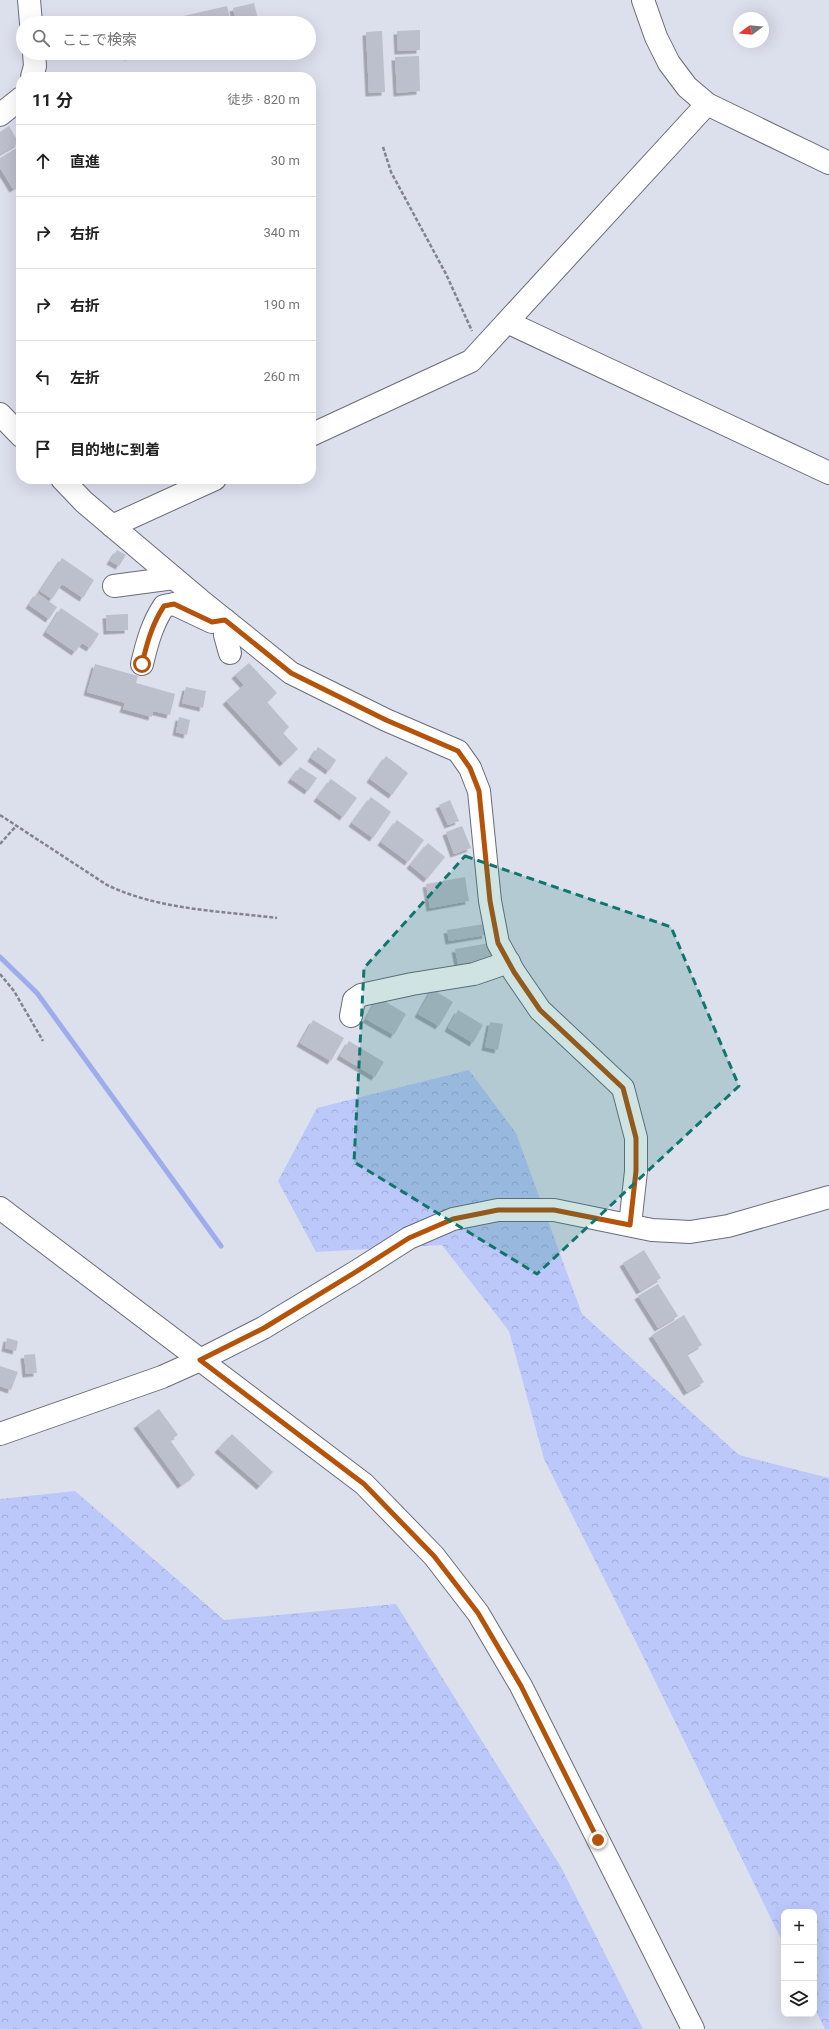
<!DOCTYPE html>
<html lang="ja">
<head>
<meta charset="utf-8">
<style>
	:root { --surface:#fff; --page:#f6f6f6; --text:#222; --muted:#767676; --line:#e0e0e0 }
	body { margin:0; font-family:Roboto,"Noto Sans JP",sans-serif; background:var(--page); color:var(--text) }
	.controls { position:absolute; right:12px; bottom:12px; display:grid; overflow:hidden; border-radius:8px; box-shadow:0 4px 16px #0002 }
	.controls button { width:36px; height:36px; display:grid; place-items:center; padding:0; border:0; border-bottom:1px solid var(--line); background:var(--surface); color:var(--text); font:20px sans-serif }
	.compass { position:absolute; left:733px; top:12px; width:36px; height:36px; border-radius:50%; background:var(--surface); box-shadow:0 4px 16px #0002; rotate:254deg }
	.stop { position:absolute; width:12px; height:12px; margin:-9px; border:3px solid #b45309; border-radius:50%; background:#fff }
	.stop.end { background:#b45309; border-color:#fff; box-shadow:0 1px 4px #0008 }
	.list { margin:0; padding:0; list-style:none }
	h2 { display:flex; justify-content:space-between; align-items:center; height:52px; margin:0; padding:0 16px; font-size:17px }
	h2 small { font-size:13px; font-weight:400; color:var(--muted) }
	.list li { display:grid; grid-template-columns:26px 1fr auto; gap:12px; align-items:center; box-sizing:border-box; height:72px; padding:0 16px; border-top:1px solid var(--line) }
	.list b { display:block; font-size:15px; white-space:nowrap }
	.list em { font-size:13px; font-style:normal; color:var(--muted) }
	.icon { flex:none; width:22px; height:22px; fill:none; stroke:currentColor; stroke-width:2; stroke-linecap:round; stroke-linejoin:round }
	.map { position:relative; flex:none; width:829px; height:2029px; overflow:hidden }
	.search { position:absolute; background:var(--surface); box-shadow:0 4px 16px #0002; left:16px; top:16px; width:300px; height:44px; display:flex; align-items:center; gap:10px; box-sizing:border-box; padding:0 14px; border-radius:22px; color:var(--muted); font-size:15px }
	.panel { position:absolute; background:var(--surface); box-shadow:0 4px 16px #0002; left:16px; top:72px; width:300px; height:412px; border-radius:16px }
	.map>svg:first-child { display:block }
	.forest { fill:url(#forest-crowns) }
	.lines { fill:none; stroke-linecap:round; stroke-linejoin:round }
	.stream { stroke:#9facec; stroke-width:5 }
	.building { fill:#bcbfcc; filter:url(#shadow) }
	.minor-casing { stroke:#6a6d79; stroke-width:24 }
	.path { stroke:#81848d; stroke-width:2.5; stroke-dasharray:4 2; stroke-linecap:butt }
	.minor { stroke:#fff; stroke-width:22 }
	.route { stroke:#b45309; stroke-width:5 }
	.marked { fill:#0f766e; fill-opacity:0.2; stroke:#0f766e; stroke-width:3; stroke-dasharray:8 5; stroke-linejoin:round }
</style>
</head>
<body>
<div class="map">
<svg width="829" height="2029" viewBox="0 0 829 2029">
	<defs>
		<pattern id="forest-crowns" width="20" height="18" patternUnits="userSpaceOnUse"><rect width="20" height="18" fill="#bcc8fa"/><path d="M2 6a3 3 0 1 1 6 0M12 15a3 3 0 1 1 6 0" fill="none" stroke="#a0abd5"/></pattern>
		<filter id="shadow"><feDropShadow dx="-3.5" dy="3.5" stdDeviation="0" flood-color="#0004"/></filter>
	</defs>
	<rect width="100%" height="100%" fill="#dcdfec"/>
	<!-- forest -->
	<g class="forest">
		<path d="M469 1070 516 1133 582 1314 739 1455 829 1478V2029H825L814 2007V1912H784V1945L637 1644 544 1459 509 1331 442 1245 316 1252 278 1181 317 1108Z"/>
		<path d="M75 1491 224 1620 396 1604 561 1867 643 2029H0V1499Z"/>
	</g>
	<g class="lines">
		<!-- stream -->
		<path class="stream" d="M0 957 37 993 221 1246"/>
	</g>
	<!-- building -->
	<g class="building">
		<path d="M254 3 258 19 236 23 233 8Z"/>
		<path d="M227 6 231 23H166V20Z"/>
		<path d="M420 30V50L398 51 397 31Z"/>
		<path d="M382 31 385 92 369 93 366 32Z"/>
		<path d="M50 53H69V56Z"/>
		<path d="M110 53H130V57Z"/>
		<path d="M419 56 420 91 397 93 395 57Z"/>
		<path d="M9 126 19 143 0 154V132Z"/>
		<path d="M18 147 21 153V184L13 189 0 168V158Z"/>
		<path d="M117 550 126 555 119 566 110 561Z"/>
		<path d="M62 558 94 580 83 598 62 584 52 599 40 591Z"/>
		<path d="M37 593 57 607 49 619 29 605Z"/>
		<path d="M61 608 99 634 90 648 82 643 75 652 46 632Z"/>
		<path d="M128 614V630L107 631 106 615Z"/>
		<path d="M249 663 277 693 267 702 289 727 283 733 298 749 283 763 226 701 244 685 235 675Z"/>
		<path d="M95 664 138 676 136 683 175 694 170 715 153 711 152 717 123 709 125 703 87 692Z"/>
		<path d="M186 687 206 691 203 708 182 703Z"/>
		<path d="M179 717 190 720 187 735 176 732Z"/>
		<path d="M318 747 336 760 329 771 311 758Z"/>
		<path d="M386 756 408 773 392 795 370 779Z"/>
		<path d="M300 767 317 778 308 791 291 779Z"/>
		<path d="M331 779 357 798 343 817 317 798Z"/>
		<path d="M371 797 391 812 373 838 352 823Z"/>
		<path d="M450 800 459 821 448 825 439 805Z"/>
		<path d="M397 820 424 840 408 862 381 842Z"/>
		<path d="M462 826 471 848 454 854 446 832Z"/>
		<path d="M428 843 445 857 427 879 410 865Z"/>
		<path d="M465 877 469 901 430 908 426 884Z"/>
		<path d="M484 924 486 935 449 941 447 930Z"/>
		<path d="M490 943 493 963 459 969 455 949Z"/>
		<path d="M432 989 453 1002 439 1026 418 1014Z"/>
		<path d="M378 997 406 1014 394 1035 366 1019Z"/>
		<path d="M458 1010 483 1025 473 1043 448 1028Z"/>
		<path d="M313 1020 344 1038 331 1061 300 1043Z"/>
		<path d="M490 1022 503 1024 498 1050 485 1047Z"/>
		<path d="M349 1041 384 1062 375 1077 340 1056Z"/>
		<path d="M644 1250 661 1278 640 1291 623 1263Z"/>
		<path d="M658 1284 678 1316 658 1328 638 1296Z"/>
		<path d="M684 1315 702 1345 687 1354 704 1382 687 1392 652 1335Z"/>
		<path d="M7 1338 18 1341 16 1351 5 1348Z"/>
		<path d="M35 1354 37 1373 26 1374 24 1355Z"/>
		<path d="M0 1366 18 1372 11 1390 0 1386Z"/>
		<path d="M159 1409 178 1435 170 1440 195 1475 181 1485 137 1425Z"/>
		<path d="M232 1434 273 1472 260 1486 218 1449Z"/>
	</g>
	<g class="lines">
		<defs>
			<g id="minor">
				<path d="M29 0 31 23"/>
				<path d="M643 0 656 37 669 63 687 87 707 104 829 163"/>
				<path d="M32 77 35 66 34 53"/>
				<path d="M0 115 21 98"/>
				<path d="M507 322 829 473"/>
				<path d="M0 414 21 436"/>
				<path d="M311 435 471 361 707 104"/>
				<path d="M62 479 84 502 200 600 291 673 386 720 458 751 470 768 479 791 490 901 498 943 514 972 540 1010 623 1088 636 1138V1171L630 1225"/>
				<path d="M112 526 215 479"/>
				<path d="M114 586 174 578"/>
				<path d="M142 664C147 643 152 624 164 606L174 604 212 622 225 620V635L230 653"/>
				<path d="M351 1016 354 1000 361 995 412 984 474 974 509 962"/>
				<path d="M0 1208 364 1484 434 1556 478 1613 521 1686 693 2029"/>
				<path d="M0 1434 162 1377 200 1360 263 1328 354 1273 409 1238 453 1219 498 1210H554L652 1230 690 1232 728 1226 829 1197"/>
			</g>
		</defs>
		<!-- minor casing -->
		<use href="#minor" class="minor-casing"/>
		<!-- path -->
		<g class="path">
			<path d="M383 147 391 172 446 274 472 331"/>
			<path d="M0 815 107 885C159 910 221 911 277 918"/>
			<path d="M0 844 16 826"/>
			<path d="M0 974 14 991 43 1041"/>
		</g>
		<!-- minor -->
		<use href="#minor" class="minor"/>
	</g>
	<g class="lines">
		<!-- route -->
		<path class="route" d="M142 664C147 643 152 624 164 606L174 604 212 622 225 620 291 673 386 720 458 751 470 768 479 791 490 901 498 943 514 972 540 1010 623 1088 636 1138V1171L630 1225 554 1210H498L453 1219 409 1238 354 1273 264 1328 200 1360 364 1484 434 1556 478 1613 521 1686 598 1840"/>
	</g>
	<!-- marked area -->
	<path class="marked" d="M465 856 671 927 739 1086 537 1274 354 1162 364 968Z"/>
</svg>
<div class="controls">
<button>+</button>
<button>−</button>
<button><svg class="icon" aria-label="layers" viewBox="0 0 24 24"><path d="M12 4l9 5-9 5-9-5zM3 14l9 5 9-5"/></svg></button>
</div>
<svg class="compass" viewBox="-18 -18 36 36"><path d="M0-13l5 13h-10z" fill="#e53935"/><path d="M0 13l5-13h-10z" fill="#767676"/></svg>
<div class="stop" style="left:142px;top:664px"></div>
<div class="stop end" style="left:598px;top:1840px"></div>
<div class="search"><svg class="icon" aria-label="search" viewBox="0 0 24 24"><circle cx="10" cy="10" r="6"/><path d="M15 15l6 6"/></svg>ここで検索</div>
<section class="panel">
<h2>11 分<small>徒歩 · 820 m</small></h2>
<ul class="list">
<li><svg class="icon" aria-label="ahead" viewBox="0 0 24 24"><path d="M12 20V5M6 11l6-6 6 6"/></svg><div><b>直進</b></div><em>30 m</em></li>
<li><svg class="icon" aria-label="right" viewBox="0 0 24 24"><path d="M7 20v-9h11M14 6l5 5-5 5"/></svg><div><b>右折</b></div><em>340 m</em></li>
<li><svg class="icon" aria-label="right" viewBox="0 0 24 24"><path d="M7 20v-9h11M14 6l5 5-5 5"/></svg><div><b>右折</b></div><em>190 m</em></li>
<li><svg class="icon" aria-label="left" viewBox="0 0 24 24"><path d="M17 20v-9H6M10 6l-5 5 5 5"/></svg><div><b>左折</b></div><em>260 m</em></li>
<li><svg class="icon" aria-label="arrive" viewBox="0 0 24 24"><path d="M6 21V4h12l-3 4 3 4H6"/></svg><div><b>目的地に到着</b></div></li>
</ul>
</section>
</div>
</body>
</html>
